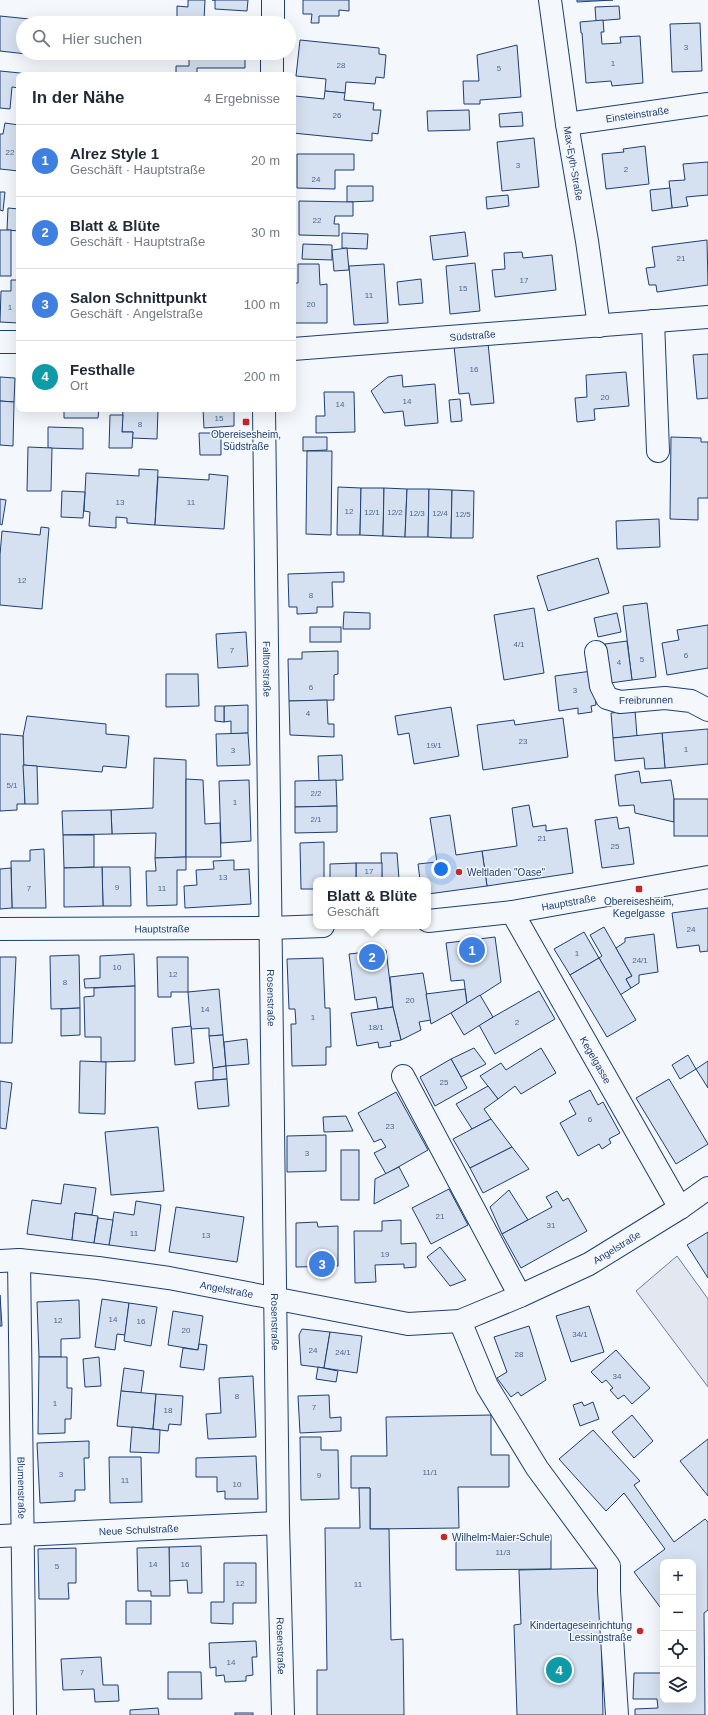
<!DOCTYPE html>
<html lang="de">
<head>
<meta charset="utf-8">
<style>
	:root { --surface:#fff; --page:#f2f2f3; --text:#1f2937; --muted:#747a83; --line:#e0e1e3; --accent:#db2777 }
	body { margin:0; font-family:Arial,sans-serif; background:var(--page); color:var(--text) }
	.controls { position:absolute; right:12px; bottom:12px; display:grid; overflow:hidden; border-radius:8px; box-shadow:0 4px 16px #0002 }
	.controls button { width:36px; height:36px; display:grid; place-items:center; padding:0; border:0; border-bottom:1px solid var(--line); background:var(--surface); color:var(--text); font:20px sans-serif }
	.you { position:absolute; left:441px; top:869px; width:14px; height:14px; margin:-10px; border:3px solid #fff; border-radius:50%; background:#1a73e8; box-shadow:0 0 0 6px #1a73e833 }
	.badge { display:grid; place-items:center; width:26px; height:26px; border-radius:50%; background:var(--accent); color:#fff; font-size:13px; font-weight:700 }
	.pin { position:absolute; translate:-50% -50%; border:2px solid #fff; box-shadow:0 1px 4px #0006 }
	.popup { position:absolute; left:313px; top:877px; width:118px; height:52px; box-sizing:border-box; display:grid; place-content:center; border-radius:8px; background:var(--surface); filter:drop-shadow(0 1px 3px #0005); font-size:13px; white-space:nowrap; color:var(--muted) }
	.popup b { font-size:15px; color:var(--text) }
	.popup::after { content:''; position:absolute; left:50%; top:100%; margin-left:-8px; border:8px solid transparent; border-top-color:var(--surface) }
	.list { margin:0; padding:0; list-style:none }
	h2 { display:flex; justify-content:space-between; align-items:center; height:52px; margin:0; padding:0 16px; font-size:17px }
	h2 small { font-size:13px; font-weight:400; color:var(--muted) }
	.list li { display:grid; grid-template-columns:26px 1fr auto; gap:12px; align-items:center; box-sizing:border-box; height:72px; padding:0 16px; border-top:1px solid var(--line) }
	.list b { display:block; font-size:15px; white-space:nowrap }
	.list p { margin:0; font-size:13px; white-space:nowrap; color:var(--muted) }
	.list em { font-size:13px; font-style:normal; color:var(--muted) }
	.icon { flex:none; width:22px; height:22px; fill:none; stroke:currentColor; stroke-width:2; stroke-linecap:round; stroke-linejoin:round }
	.map { position:relative; flex:none; width:708px; height:1715px; overflow:hidden }
	.search { position:absolute; background:var(--surface); box-shadow:0 4px 16px #0002; left:16px; top:16px; width:280px; height:44px; display:flex; align-items:center; gap:10px; box-sizing:border-box; padding:0 14px; border-radius:22px; color:var(--muted); font-size:15px }
	.panel { position:absolute; background:var(--surface); box-shadow:0 4px 16px #0002; left:16px; top:72px; width:280px; height:340px; border-radius:8px }
	.map>svg:first-child { display:block }
	.parking { fill:#e3e8f0; stroke:#687fa3 }
	.building { fill:#d5e0f0; stroke:#1d3f73 }
	.lines { fill:none; stroke-linecap:round; stroke-linejoin:round }
	.minor-casing { stroke:#1d3f73; stroke-width:24 }
	.minor { stroke:#f4f7fb; stroke-width:22 }
	.poi-dot { fill:#c62828; stroke:#f4f7fb; stroke-width:1.5 }
	.labels { text-anchor:middle; dominant-baseline:central; stroke-width:3; stroke-linejoin:round; paint-order:stroke }
	.number-label { font-size:8px; fill:#4b6792 }
	.street-label { font-size:10px; fill:#1d3f73; stroke:#f4f7fb }
	.poi-label { font-size:10px; fill:#1d3f73; stroke:#f4f7fb }
</style>
</head>
<body>
<div class="map">
<svg width="708" height="1715" viewBox="0 0 708 1715">
	<rect width="100%" height="100%" fill="#f4f7fb"/>
	<!-- parking -->
	<path class="parking" d="M677 1256 708 1299V1387L636 1291Z"/>
	<!-- building -->
	<g class="building">
		<path d="M188 0H205L204 20 177 18V6L188 7Z"/>
		<path d="M212 0H248L247 11 215 9V0Z"/>
		<path d="M303 0H349V11L339 10V16H319V23H311L312 14H303Z"/>
		<path d="M577 0H613L577 2Z"/>
		<path d="M619 6 620 19 596 21 595 7Z"/>
		<path d="M0 16 49 21 48 23H23V53H45L44 56 0 51Z"/>
		<path d="M603 20 604 32H601L602 44 621 43 620 37 640 36 643 83 612 86 611 81 586 83 582 33H581L580 22Z"/>
		<path d="M700 23 702 71 672 72 670 24Z"/>
		<path d="M300 40 379 48V54L386 55 384 78 376 77 375 84 346 82 345 93 325 91 326 79 296 76Z"/>
		<path d="M517 45 521 97 480 100V104H464L463 81H479L477 55Z"/>
		<path d="M189 53H245V68H197V75H176V66H189Z"/>
		<path d="M0 71 30 74 19 75V88L12 87 10 109 0 108Z"/>
		<path d="M325 91 345 93 344 100 374 103 373 110H381L378 134 372 133V141L293 133 295 96 324 99Z"/>
		<path d="M469 110 470 130 428 131 427 111Z"/>
		<path d="M522 112 523 126 500 127 499 114Z"/>
		<path d="M5 123 19 125V171L0 169V134H3Z"/>
		<path d="M534 138 539 187 502 191 497 142Z"/>
		<path d="M645 146 649 184 606 189 602 154 624 152 623 149Z"/>
		<path d="M297 154H354V170H335V189L297 188Z"/>
		<path d="M708 162V195L686 197 688 206 672 208 669 181 685 180 683 164Z"/>
		<path d="M347 186H373V201L347 202Z"/>
		<path d="M670 188 672 208 652 211 650 190Z"/>
		<path d="M0 192H5L3 211 0 210Z"/>
		<path d="M508 195 509 206 487 209 486 197Z"/>
		<path d="M299 201 353 202V216H335L334 224H339V236L299 235Z"/>
		<path d="M8 208 19 209V231L7 230Z"/>
		<rect x="0" y="230" width="11" height="46"/>
		<path d="M465 232 468 256 433 260 430 236Z"/>
		<path d="M342 233 368 234 367 249 342 248Z"/>
		<path d="M707 240 708 285 657 292 656 285H649L646 268 655 267 652 247Z"/>
		<path d="M303 244 332 245V260L302 259Z"/>
		<path d="M347 248 349 270 334 271 332 250Z"/>
		<path d="M522 252 523 258 552 255 556 290 495 297 492 270 505 269 504 253Z"/>
		<path d="M475 263 480 311 450 314 446 266Z"/>
		<path d="M298 264H319L320 285 327 284V323H294V283H298Z"/>
		<path d="M384 264 388 323 354 325 349 266Z"/>
		<path d="M421 279 423 303 399 305 397 282Z"/>
		<path d="M11 280H19V323L0 322 1 291H11Z"/>
		<path d="M488 343 494 403 471 405 469 393 459 394 454 346Z"/>
		<path d="M708 354V398L697 399 693 355Z"/>
		<path d="M626 372 629 406 594 409 595 420 577 422 575 398 587 397 586 375Z"/>
		<path d="M402 375 403 387 435 384 438 423 405 426 403 411 384 413 371 391 388 377Z"/>
		<path d="M0 377 15 378 14 402 0 401Z"/>
		<path d="M324 392H354L355 432 316 433V416H325Z"/>
		<path d="M460 399 462 421 451 422 449 400Z"/>
		<path d="M0 401 14 402 13 446 0 445Z"/>
		<path d="M64 409H99L98 418H64Z"/>
		<path d="M123 409H158L157 439 132 438 133 432H122Z"/>
		<path d="M203 409H234V426L204 428Z"/>
		<path d="M110 415H123L122 432H133L132 448H109Z"/>
		<path d="M48 427 83 428V449L48 448Z"/>
		<path d="M199 433H221V455H200Z"/>
		<path d="M303 437H327V450L303 451Z"/>
		<path d="M671 437 701 438V442H708V498H698V520L670 519Z"/>
		<path d="M28 447 52 448 51 491H27Z"/>
		<path d="M307 451H332L331 535 306 534Z"/>
		<path d="M139 469 158 470 155 525 127 523V518L116 517V528L89 526 90 512 84 511 86 473 139 476Z"/>
		<path d="M209 474 228 476 224 529 155 525 158 477 209 480Z"/>
		<path d="M338 487 361 488 360 535H337Z"/>
		<path d="M361 488H384L383 536 360 535Z"/>
		<path d="M384 488 407 489 405 537 383 536Z"/>
		<path d="M407 489H429L428 537H405Z"/>
		<path d="M429 489 452 490 451 538 428 537Z"/>
		<path d="M452 490 474 491 473 538H451Z"/>
		<path d="M62 491 85 492 83 518 61 517Z"/>
		<path d="M0 499 6 500 2 525 0 524Z"/>
		<path d="M659 519 660 547 617 549 616 521Z"/>
		<path d="M41 527 49 528 42 609 0 605V555L2 531 40 535Z"/>
		<path d="M598 558 609 593 548 611 537 576Z"/>
		<path d="M344 572V582H332L333 607H317V613L297 614V607H289L288 574Z"/>
		<path d="M647 603 656 677 632 680 623 606Z"/>
		<path d="M534 608 544 673 504 680 494 615Z"/>
		<path d="M344 612 370 613V629H343Z"/>
		<path d="M617 613 621 632 598 637 594 618Z"/>
		<path d="M708 625V668L667 675 662 643 679 640 677 630Z"/>
		<rect x="310" y="627" width="31" height="15"/>
		<path d="M246 632 248 666 218 668 216 634Z"/>
		<path d="M627 641 632 680 610 683 605 644Z"/>
		<path d="M338 651V674L334 675V700L289 701 288 659H302V652Z"/>
		<path d="M592 671 596 705 591 706 592 712 578 714V708L559 711 555 676Z"/>
		<path d="M166 674H198L199 706 166 707Z"/>
		<path d="M327 700 328 724H334V737L290 735 289 701Z"/>
		<path d="M248 705V733L231 734V721L224 722V706Z"/>
		<path d="M215 706H224V722L215 721Z"/>
		<path d="M451 707 459 756 414 764 409 733 398 735 395 716Z"/>
		<path d="M635 710 637 736 613 738 611 713Z"/>
		<path d="M27 716 106 724V734L129 736 126 768 103 766 102 772 23 765V736Z"/>
		<path d="M563 718 568 757 483 770 477 725 514 720 515 725Z"/>
		<path d="M708 729V764L665 768 662 733Z"/>
		<path d="M248 733 250 765 217 766 216 734Z"/>
		<path d="M662 733 665 768 645 769 644 758 615 761 613 738Z"/>
		<path d="M0 734 23 736 25 804H17V810L0 811Z"/>
		<path d="M342 755 343 780 319 781 318 756Z"/>
		<path d="M154 758 186 760V857L155 858 156 833 112 834 111 810 153 808Z"/>
		<path d="M23 765 37 766 38 804H25Z"/>
		<path d="M639 771 641 783 671 780 674 799V822L635 813 634 805 619 806 615 775Z"/>
		<path d="M186 779 203 780 205 824 220 823 221 857H186Z"/>
		<path d="M249 780 251 841 221 843 219 781Z"/>
		<path d="M336 780 337 806 295 807V781Z"/>
		<rect x="674" y="799" width="34" height="37"/>
		<path d="M529 805 533 827 546 825V831L567 828 573 873 487 886 482 851 517 846 512 808Z"/>
		<path d="M337 806V832L295 833V807Z"/>
		<path d="M111 810 112 834 63 835 62 811Z"/>
		<path d="M450 815 456 855 482 851 487 886 428 894V880H420L418 864 437 862 430 818Z"/>
		<path d="M617 817 619 829 629 827 634 864 602 868 595 820Z"/>
		<path d="M63 835H94V867L64 868Z"/>
		<path d="M324 842V880H316V889H301L300 843Z"/>
		<path d="M44 849 46 908H12L11 861H30V850Z"/>
		<path d="M381 853H397L399 879H382Z"/>
		<path d="M186 857V870H177V905L147 906 146 871H156L155 858Z"/>
		<path d="M234 860V870L249 869 251 904 185 908 184 886 197 885 196 870 214 869 213 861Z"/>
		<rect x="356" y="863" width="26" height="17"/>
		<path d="M356 863V880H330V864Z"/>
		<path d="M102 867H130L131 906H103Z"/>
		<path d="M102 867 103 906 64 907V868Z"/>
		<path d="M11 868 12 908 0 909V869Z"/>
		<path d="M708 908V951L700 952 699 945 677 948 672 913Z"/>
		<path d="M604 927 632 976 626 979 631 988 620 995 599 958 602 956 590 935Z"/>
		<path d="M584 932 599 958 570 975 554 949Z"/>
		<path d="M654 934 658 972 639 975V983L631 988 626 979 632 976 616 948 625 942V938Z"/>
		<path d="M495 937 501 982 467 1004 464 980 451 981 446 943Z"/>
		<path d="M386 950 393 1007 378 1009 376 997 355 1000 349 954Z"/>
		<path d="M134 954 135 986 85 988 84 979 100 978V956Z"/>
		<path d="M79 955 80 1008 51 1009 50 956Z"/>
		<path d="M0 957H16L12 1043H0Z"/>
		<path d="M157 957H188V992H171V997H158Z"/>
		<path d="M323 958 325 1008H330L331 1047H326V1065L292 1066 291 1024H296L295 1009H289L287 959Z"/>
		<path d="M599 958 636 1020 607 1037 570 975Z"/>
		<path d="M423 973 431 1020 419 1022 421 1030 401 1040 393 1007 390 977Z"/>
		<path d="M135 986V1061L101 1062V1037H85L84 997 94 996V988Z"/>
		<path d="M219 989 223 1035 209 1036V1028L191 1029 188 992Z"/>
		<path d="M465 989 467 1004 431 1024 426 994Z"/>
		<path d="M539 991 555 1019 495 1054 479 1025Z"/>
		<path d="M480 995 493 1017 464 1035 451 1013Z"/>
		<path d="M393 1007 401 1040 390 1042 391 1046 379 1048 378 1042 357 1046 351 1013Z"/>
		<path d="M80 1008V1035L61 1036V1009Z"/>
		<path d="M191 1026 194 1063 175 1065 172 1028Z"/>
		<path d="M223 1035 226 1066 213 1068 209 1036Z"/>
		<path d="M247 1039 249 1064 226 1066 224 1042Z"/>
		<path d="M474 1048 486 1064 461 1077 451 1059Z"/>
		<path d="M541 1048 556 1073 521 1094 515 1086 498 1099 480 1076 501 1063 506 1070Z"/>
		<path d="M688 1055 696 1069 680 1079 672 1065Z"/>
		<path d="M451 1059 467 1088 435 1106 420 1077Z"/>
		<path d="M80 1061 106 1062 105 1114 79 1113Z"/>
		<path d="M708 1061V1088L696 1069Z"/>
		<path d="M226 1066 227 1079 213 1080V1068Z"/>
		<path d="M227 1079 229 1106 198 1109 195 1082Z"/>
		<path d="M669 1079 708 1144 676 1164 636 1098Z"/>
		<path d="M0 1081 12 1083 6 1129 0 1128Z"/>
		<path d="M488 1086 498 1099 484 1109 491 1119 472 1129 456 1104Z"/>
		<path d="M590 1090 598 1105 603 1102 620 1133 609 1139 611 1143 602 1149 599 1144 578 1156 560 1123 576 1114 569 1101Z"/>
		<path d="M396 1092 428 1150 386 1174 374 1153 386 1147 381 1139 374 1142 358 1113Z"/>
		<path d="M346 1116 353 1131 324 1132 323 1117Z"/>
		<path d="M491 1119 512 1147 470 1168 453 1139Z"/>
		<path d="M158 1127 164 1191 111 1195 105 1132Z"/>
		<path d="M326 1135V1171L287 1172V1136Z"/>
		<path d="M512 1147 529 1169 483 1193 470 1168Z"/>
		<rect x="341" y="1150" width="18" height="50"/>
		<path d="M399 1167 409 1186 374 1204 375 1179Z"/>
		<path d="M64 1184 96 1188 92 1215 75 1213 72 1240 27 1234 32 1200 61 1204Z"/>
		<path d="M449 1189 468 1225 431 1244 412 1208Z"/>
		<path d="M509 1190 528 1220 502 1234 490 1207Z"/>
		<path d="M557 1191 563 1201 568 1198 587 1231 521 1268 502 1234 552 1207 546 1197Z"/>
		<path d="M136 1201 161 1205 155 1251 109 1245 114 1212 134 1215Z"/>
		<path d="M176 1207 244 1217 237 1262 169 1252Z"/>
		<path d="M75 1213 98 1216 94 1243 72 1240Z"/>
		<path d="M98 1218 113 1220 109 1245 94 1243Z"/>
		<path d="M401 1220V1244L416 1243V1267L404 1268V1264L375 1265 376 1282 355 1283 354 1231H382V1221Z"/>
		<path d="M317 1222 318 1227 338 1226V1266L296 1267V1223Z"/>
		<path d="M708 1232V1278L687 1245Z"/>
		<path d="M440 1247 466 1280 450 1286 427 1257Z"/>
		<path d="M0 1295 2 1326H0Z"/>
		<path d="M102 1299 129 1303 125 1335 117 1334 115 1350 95 1347Z"/>
		<path d="M79 1300 80 1338 61 1339V1357H39L37 1302Z"/>
		<path d="M129 1303 157 1307 151 1346 124 1341Z"/>
		<path d="M589 1306 604 1352 571 1362 556 1316Z"/>
		<path d="M173 1311 203 1316 198 1350 168 1345Z"/>
		<path d="M529 1326 546 1380 521 1396 518 1392 511 1397 497 1378 507 1372 494 1337Z"/>
		<path d="M302 1329 330 1332 324 1368 301 1365 299 1335Z"/>
		<path d="M330 1332 362 1336 357 1373 324 1368Z"/>
		<path d="M199 1344 207 1345 204 1370 180 1367 183 1348 198 1350Z"/>
		<path d="M616 1350 650 1388 632 1404 624 1395 618 1399 610 1390 613 1388 606 1380 602 1383 591 1372Z"/>
		<path d="M39 1357H67V1388H72L71 1419H65V1433L38 1434Z"/>
		<path d="M99 1357 101 1386 85 1387 83 1359Z"/>
		<path d="M318 1367 338 1371 336 1382 316 1379Z"/>
		<path d="M124 1368 144 1371 141 1393 121 1391Z"/>
		<path d="M253 1376 256 1437 208 1439 206 1414 221 1413 219 1378Z"/>
		<path d="M121 1391 156 1394 153 1429 117 1426Z"/>
		<path d="M156 1394 183 1396 181 1425 169 1424 168 1431 153 1429Z"/>
		<path d="M329 1395 330 1418 341 1417V1431L300 1433 298 1396Z"/>
		<path d="M582 1402 584 1406 593 1402 599 1419 580 1426 573 1405Z"/>
		<path d="M491 1415V1455H509V1487H458L459 1528 370 1529V1488H351V1456H387L386 1417Z"/>
		<path d="M632 1415 653 1441 634 1458 612 1432Z"/>
		<path d="M132 1427 160 1430 159 1453 130 1452Z"/>
		<path d="M593 1430 640 1481 634 1485 674 1542 705 1519 708 1522V1610L704 1613 705 1715H635V1709L658 1708 657 1699H633L634 1673H663V1626V1700H693V1562H663V1611L634 1572 665 1549 624 1493 606 1511 559 1459Z"/>
		<path d="M300 1437H321V1450H338L339 1499 301 1500Z"/>
		<path d="M708 1439V1496L680 1461Z"/>
		<path d="M89 1441V1458H84L85 1490H75V1501L40 1503 37 1443Z"/>
		<path d="M256 1456 258 1499H225V1491L217 1492V1477H196V1458Z"/>
		<path d="M109 1457H141L142 1502 110 1503Z"/>
		<path d="M359 1488H370V1529H389L391 1640 403 1639 404 1715H317V1670H327L325 1528H360Z"/>
		<path d="M551 1535V1569L456 1570V1536Z"/>
		<path d="M201 1546 202 1593H188L187 1580 169 1581V1547Z"/>
		<path d="M169 1547 170 1596H151V1591H138L137 1548Z"/>
		<path d="M76 1548V1583H68L69 1599H39L38 1549Z"/>
		<path d="M224 1563H256V1603H233V1624L211 1623V1602H224Z"/>
		<path d="M600 1568 603 1715H517L514 1625 521 1624 519 1570Z"/>
		<rect x="126" y="1601" width="25" height="23"/>
		<path d="M256 1641 257 1657H252L253 1675 246 1676V1681L225 1682 224 1675 216 1676V1667L210 1668 209 1643Z"/>
		<path d="M101 1657 103 1685H118L119 1701 95 1702 94 1689 63 1690 61 1659Z"/>
		<path d="M168 1672H201L202 1699H168Z"/>
		<path d="M158 1708 159 1715H130V1710Z"/>
		<rect x="235" y="1713" width="18" height="2"/>
	</g>
	<g class="lines">
		<defs>
			<g id="minor">
				<path id="s1" d="M550 0 567 124 587 241 599 326"/>
				<path d="M273 23V0"/>
				<path d="M272 75V53"/>
				<path id="s2" d="M567 124 708 104"/>
				<path d="M653 321 658 451"/>
				<path d="M0 342H19"/>
				<path id="s3" d="M293 349 708 317"/>
				<path id="s4" d="M264 409 278 1523 283 1715"/>
				<path d="M596 652 601 686 607 698 620 702 665 698 691 701 708 710"/>
				<path id="s5" d="M512 912 680 1208"/>
				<path id="s6" d="M428 921 512 912 708 877"/>
				<path id="s7" d="M0 929 270 928 323 926"/>
				<path d="M403 1076 520 1296"/>
				<path id="s8" d="M19 1260 25 1715"/>
				<path id="s9" d="M0 1261 19 1260 98 1268 169 1278 408 1324 460 1321 520 1296 589 1264 680 1208 708 1188"/>
				<path d="M460 1321 487 1386 537 1468 609 1566V1591L617 1715"/>
				<path id="s10" d="M0 1536 278 1523"/>
			</g>
		</defs>
		<!-- minor casing -->
		<use href="#minor" class="minor-casing"/>
		<!-- minor -->
		<use href="#minor" class="minor"/>
	</g>
	<!-- markers -->
	<g class="poi-dot">
		<rect x="242" y="418" width="8" height="8" rx="2"/>
		<circle cx="459" cy="872" r="4"/>
		<rect x="635" y="885" width="8" height="8" rx="2"/>
		<circle cx="444" cy="1537" r="4"/>
		<circle cx="640" cy="1631" r="4"/>
	</g>
	<g class="labels">
		<!-- number labels -->
		<g class="number-label">
			<text x="686" y="47">3</text>
			<text x="613" y="63">1</text>
			<text x="341" y="65">28</text>
			<text x="499" y="68">5</text>
			<text x="337" y="115">26</text>
			<text x="10" y="152">22</text>
			<text x="518" y="165">3</text>
			<text x="626" y="169">2</text>
			<text x="316" y="179">24</text>
			<text x="317" y="220">22</text>
			<text x="681" y="258">21</text>
			<text x="524" y="280">17</text>
			<text x="463" y="288">15</text>
			<text x="369" y="295">11</text>
			<text x="311" y="304">20</text>
			<text x="10" y="307">1</text>
			<text x="474" y="369">16</text>
			<text x="605" y="397">20</text>
			<text x="407" y="401">14</text>
			<text x="340" y="404">14</text>
			<text x="219" y="418">15</text>
			<text x="140" y="424">8</text>
			<text x="120" y="502">13</text>
			<text x="191" y="502">11</text>
			<text x="349" y="511">12</text>
			<text x="372" y="512">12/1</text>
			<text x="395" y="512">12/2</text>
			<text x="417" y="513">12/3</text>
			<text x="440" y="513">12/4</text>
			<text x="463" y="514">12/5</text>
			<text x="22" y="580">12</text>
			<text x="311" y="595">8</text>
			<text x="519" y="644">4/1</text>
			<text x="232" y="650">7</text>
			<text x="686" y="655">6</text>
			<text x="642" y="659">5</text>
			<text x="619" y="662">4</text>
			<text x="311" y="687">6</text>
			<text x="575" y="690">3</text>
			<text x="308" y="713">4</text>
			<text x="523" y="741">23</text>
			<text x="434" y="745">19/1</text>
			<text x="686" y="749">1</text>
			<text x="233" y="750">3</text>
			<text x="12" y="785">5/1</text>
			<text x="316" y="793">2/2</text>
			<text x="235" y="802">1</text>
			<text x="316" y="819">2/1</text>
			<text x="542" y="838">21</text>
			<text x="615" y="846">25</text>
			<text x="369" y="871">17</text>
			<text x="223" y="877">13</text>
			<text x="117" y="887">9</text>
			<text x="29" y="888">7</text>
			<text x="162" y="888">11</text>
			<text x="691" y="929">24</text>
			<text x="577" y="953">1</text>
			<text x="640" y="960">24/1</text>
			<text x="117" y="967">10</text>
			<text x="173" y="974">12</text>
			<text x="65" y="982">8</text>
			<text x="410" y="1000">20</text>
			<text x="205" y="1009">14</text>
			<text x="313" y="1017">1</text>
			<text x="517" y="1022">2</text>
			<text x="376" y="1027">18/1</text>
			<text x="444" y="1082">25</text>
			<text x="590" y="1119">6</text>
			<text x="390" y="1126">23</text>
			<text x="307" y="1153">3</text>
			<text x="440" y="1216">21</text>
			<text x="551" y="1225">31</text>
			<text x="134" y="1233">11</text>
			<text x="206" y="1235">13</text>
			<text x="385" y="1254">19</text>
			<text x="113" y="1319">14</text>
			<text x="58" y="1320">12</text>
			<text x="141" y="1321">16</text>
			<text x="186" y="1330">20</text>
			<text x="580" y="1334">34/1</text>
			<text x="313" y="1350">24</text>
			<text x="343" y="1352">24/1</text>
			<text x="519" y="1354">28</text>
			<text x="617" y="1376">34</text>
			<text x="237" y="1396">8</text>
			<text x="55" y="1403">1</text>
			<text x="314" y="1407">7</text>
			<text x="168" y="1410">18</text>
			<text x="430" y="1472">11/1</text>
			<text x="61" y="1474">3</text>
			<text x="319" y="1475">9</text>
			<text x="125" y="1480">11</text>
			<text x="237" y="1484">10</text>
			<text x="503" y="1552">11/3</text>
			<text x="153" y="1564">14</text>
			<text x="185" y="1564">16</text>
			<text x="57" y="1566">5</text>
			<text x="240" y="1583">12</text>
			<text x="358" y="1584">11</text>
			<text x="231" y="1662">14</text>
			<text x="82" y="1672">7</text>
		</g>
		<!-- street labels -->
		<g class="street-label">
			<text stroke="none"><textPath href="#s2" startOffset="71">Einsteinstraße</textPath></text>
			<text stroke="none"><textPath href="#s1" startOffset="165">Max-Eyth-Straße</textPath></text>
			<text stroke="none"><textPath href="#s3" startOffset="180">Südstraße</textPath></text>
			<text stroke="none"><textPath href="#s4" startOffset="260">Falltorstraße</textPath></text>
			<text transform="translate(646 700) rotate(-1)">Freibrunnen</text>
			<text stroke="none"><textPath href="#s6" startOffset="142">Hauptstraße</textPath></text>
			<text stroke="none"><textPath href="#s7" startOffset="162">Hauptstraße</textPath></text>
			<text stroke="none"><textPath href="#s4" startOffset="589">Rosenstraße</textPath></text>
			<text stroke="none"><textPath href="#s5" startOffset="170">Kegelgasse</textPath></text>
			<text stroke="none"><textPath href="#s9" startOffset="639">Angelstraße</textPath></text>
			<text stroke="none"><textPath href="#s9" startOffset="229">Angelstraße</textPath></text>
			<text stroke="none"><textPath href="#s4" startOffset="913">Rosenstraße</textPath></text>
			<text stroke="none"><textPath href="#s8" startOffset="228">Blumenstraße</textPath></text>
			<text stroke="none"><textPath href="#s10" startOffset="139">Neue Schulstraße</textPath></text>
			<text stroke="none"><textPath href="#s4" startOffset="1237">Rosenstraße</textPath></text>
		</g>
		<!-- poi labels -->
		<g class="poi-label">
			<text x="246" y="434">Obereisesheim,<tspan x="246" dy="12">Südstraße</tspan></text>
			<text x="467" y="872" text-anchor="start">Weltladen "Oase"</text>
			<text x="639" y="901">Obereisesheim,<tspan x="639" dy="12">Kegelgasse</tspan></text>
			<text x="452" y="1537" text-anchor="start">Wilhelm-Maier-Schule</text>
			<text x="632" y="1625" text-anchor="end">Kindertageseinrichtung<tspan x="632" dy="12">Lessingstraße</tspan></text>
		</g>
	</g>
</svg>
<div class="controls">
<button>+</button>
<button>−</button>
<button><svg class="icon" aria-label="locate" viewBox="0 0 24 24"><circle cx="12" cy="12" r="6"/><path d="M12 2v4M12 18v4M2 12h4M18 12h4"/></svg></button>
<button><svg class="icon" aria-label="layers" viewBox="0 0 24 24"><path d="M12 4l9 5-9 5-9-5zM3 14l9 5 9-5"/></svg></button>
</div>
<div class="you"></div>
<div class="pin badge" style="left:472px;top:950px;background:#3f7fe0">1</div>
<div class="pin badge" style="left:372px;top:957px;background:#3f7fe0">2</div>
<div class="popup"><b>Blatt &amp; Blüte</b>Geschäft</div>
<div class="pin badge" style="left:322px;top:1264px;background:#3f7fe0">3</div>
<div class="pin badge" style="left:559px;top:1670px;background:#0f9aa8">4</div>
<div class="search"><svg class="icon" aria-label="search" viewBox="0 0 24 24"><circle cx="10" cy="10" r="6"/><path d="M15 15l6 6"/></svg>Hier suchen</div>
<section class="panel">
<h2>In der Nähe<small>4 Ergebnisse</small></h2>
<ul class="list">
<li><span class="badge" style="background:#3f7fe0">1</span><div><b>Alrez Style 1</b><p>Geschäft · Hauptstraße</p></div><em>20 m</em></li>
<li><span class="badge" style="background:#3f7fe0">2</span><div><b>Blatt &amp; Blüte</b><p>Geschäft · Hauptstraße</p></div><em>30 m</em></li>
<li><span class="badge" style="background:#3f7fe0">3</span><div><b>Salon Schnittpunkt</b><p>Geschäft · Angelstraße</p></div><em>100 m</em></li>
<li><span class="badge" style="background:#0f9aa8">4</span><div><b>Festhalle</b><p>Ort</p></div><em>200 m</em></li>
</ul>
</section>
</div>
</body>
</html>
